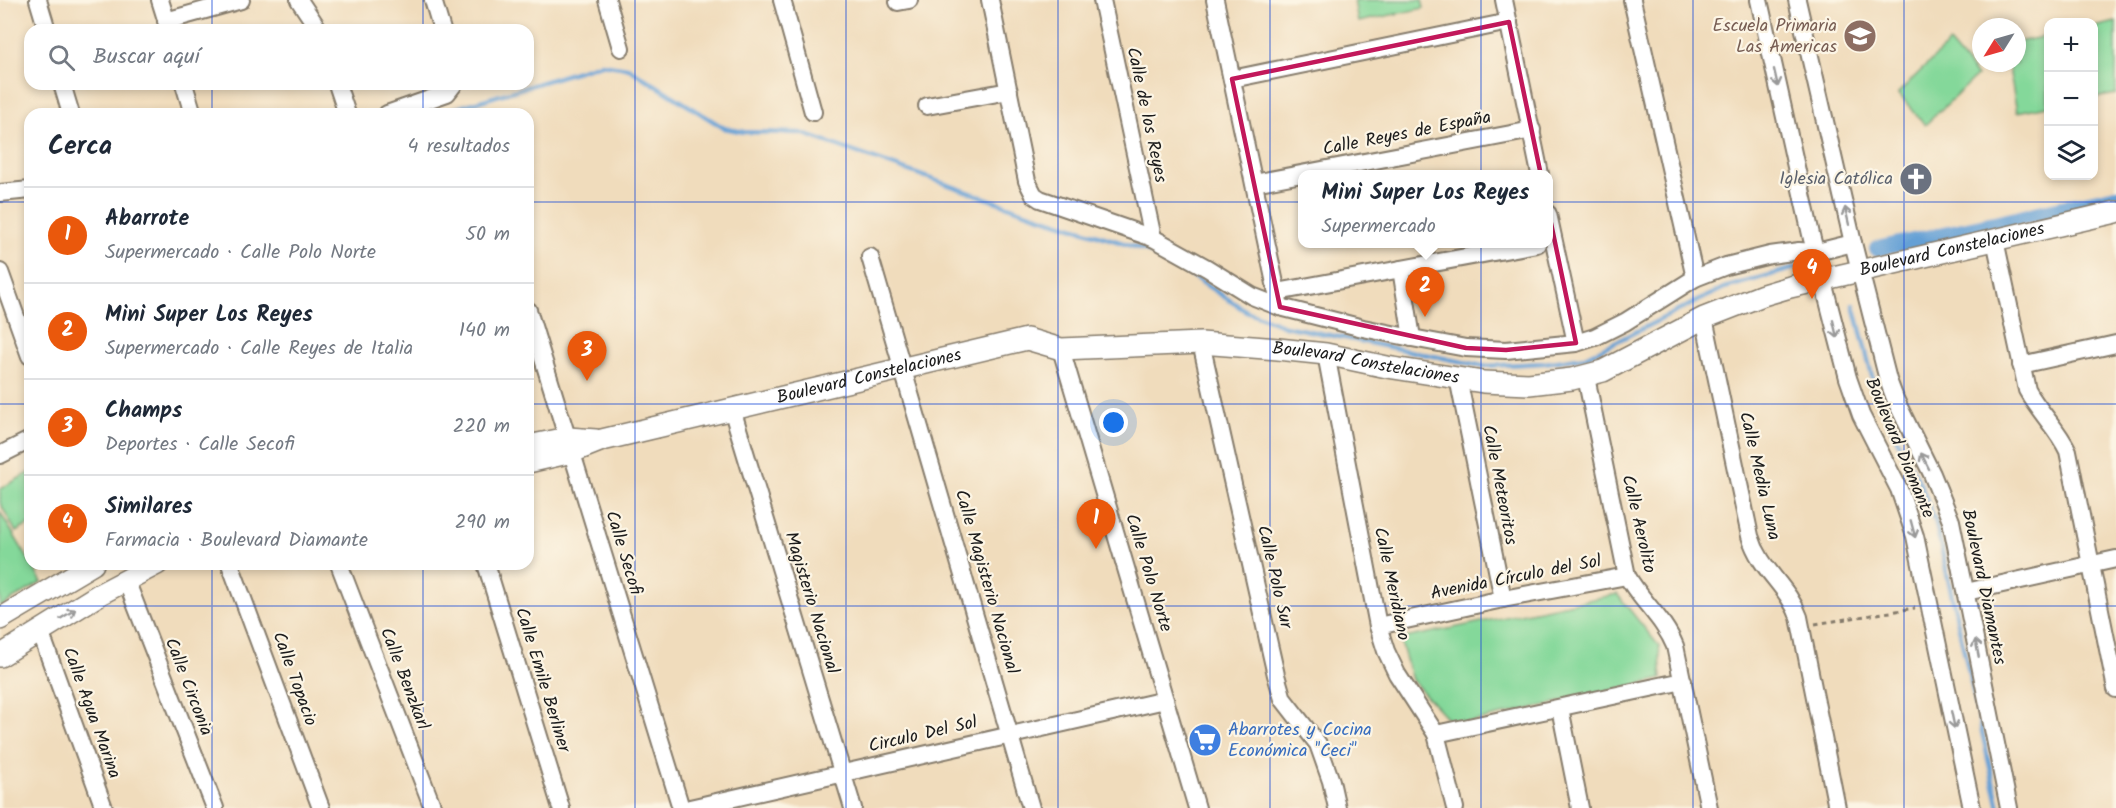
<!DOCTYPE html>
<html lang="es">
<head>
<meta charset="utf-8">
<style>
	:root { --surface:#fff; --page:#f2f2f3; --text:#1f2937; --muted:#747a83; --line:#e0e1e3; --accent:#ea580c }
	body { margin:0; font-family:Kalam,sans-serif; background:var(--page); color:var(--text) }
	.controls { position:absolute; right:18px; top:18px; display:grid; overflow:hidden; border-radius:12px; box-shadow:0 3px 9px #0003 }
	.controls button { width:54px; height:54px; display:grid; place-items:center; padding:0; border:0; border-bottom:2px solid var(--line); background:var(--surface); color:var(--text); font:30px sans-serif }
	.compass { position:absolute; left:1972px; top:18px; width:54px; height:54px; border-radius:50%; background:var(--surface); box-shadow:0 3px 9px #0003; rotate:233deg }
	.you { position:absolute; left:1114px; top:423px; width:21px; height:21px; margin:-15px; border:4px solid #fff; border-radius:50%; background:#1a73e8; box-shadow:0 0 0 9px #1a73e833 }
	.badge { display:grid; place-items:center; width:39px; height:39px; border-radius:50%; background:var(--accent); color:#fff; font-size:20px; font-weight:700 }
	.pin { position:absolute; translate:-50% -50px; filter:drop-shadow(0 2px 3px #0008) }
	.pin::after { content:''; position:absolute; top:32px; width:21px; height:18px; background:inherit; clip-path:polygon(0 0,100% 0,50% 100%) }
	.popup { position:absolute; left:1298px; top:170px; width:255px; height:78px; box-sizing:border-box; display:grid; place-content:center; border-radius:12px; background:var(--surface); filter:drop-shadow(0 2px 4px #0005); font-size:20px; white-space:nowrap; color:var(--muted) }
	.popup b { font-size:22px; color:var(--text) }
	.popup::after { content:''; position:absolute; left:50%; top:100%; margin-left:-12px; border:12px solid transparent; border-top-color:var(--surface) }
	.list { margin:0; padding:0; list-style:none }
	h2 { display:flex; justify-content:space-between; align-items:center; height:78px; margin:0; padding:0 24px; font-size:26px }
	h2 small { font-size:20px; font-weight:400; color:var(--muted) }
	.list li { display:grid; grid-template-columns:39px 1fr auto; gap:18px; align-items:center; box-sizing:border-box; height:96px; padding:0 24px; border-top:2px solid var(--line) }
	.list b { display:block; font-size:22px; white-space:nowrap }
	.list p { margin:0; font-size:20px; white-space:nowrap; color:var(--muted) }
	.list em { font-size:20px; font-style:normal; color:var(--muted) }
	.icon { flex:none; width:33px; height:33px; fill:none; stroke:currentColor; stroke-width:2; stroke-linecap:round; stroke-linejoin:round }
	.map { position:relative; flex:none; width:2116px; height:808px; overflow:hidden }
	.search { position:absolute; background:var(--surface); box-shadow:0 3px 9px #0003; left:24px; top:24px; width:510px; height:66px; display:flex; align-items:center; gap:15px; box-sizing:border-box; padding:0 21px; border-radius:18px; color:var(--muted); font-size:22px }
	.panel { position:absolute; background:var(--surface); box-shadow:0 3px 9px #0003; left:24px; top:108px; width:510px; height:462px; border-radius:18px }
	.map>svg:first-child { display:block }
	.green { fill:#84d89a; stroke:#507a5b; stroke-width:1.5 }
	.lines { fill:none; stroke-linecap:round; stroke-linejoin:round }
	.stream { stroke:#65a0d5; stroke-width:4.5 }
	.canal { stroke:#65a0d5; stroke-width:16 }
	.minor-casing { stroke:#867c6c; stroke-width:20 }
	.tertiary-casing { stroke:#867c6c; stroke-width:24 }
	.path { stroke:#867c6c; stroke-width:3; stroke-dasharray:4.5 4.5; stroke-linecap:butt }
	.minor { stroke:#fff; stroke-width:16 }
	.tertiary { stroke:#fff; stroke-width:21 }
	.oneway { stroke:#999 }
	.marked { fill:none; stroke:#c2185b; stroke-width:4.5; stroke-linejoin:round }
	.grid { fill:none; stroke:#1d4ed8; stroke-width:1.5; stroke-opacity:0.55 }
	.labels { text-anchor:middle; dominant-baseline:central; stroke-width:4.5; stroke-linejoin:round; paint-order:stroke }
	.education-label { font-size:18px; fill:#785e54; stroke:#fcf5e5; text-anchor:end }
	.street-label { font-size:18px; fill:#1c1c1c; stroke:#fcf5e5 }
	.worship-label { font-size:18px; fill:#5b616d; stroke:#fcf5e5; text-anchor:end }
	.shop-label { font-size:18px; fill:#366cbe; stroke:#fcf5e5; text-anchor:start }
</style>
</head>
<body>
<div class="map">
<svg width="2116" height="808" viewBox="0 0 2116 808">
	<rect width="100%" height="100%" fill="#fcf5e5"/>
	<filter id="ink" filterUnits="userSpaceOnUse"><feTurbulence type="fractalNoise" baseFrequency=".0167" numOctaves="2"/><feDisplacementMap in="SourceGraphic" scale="12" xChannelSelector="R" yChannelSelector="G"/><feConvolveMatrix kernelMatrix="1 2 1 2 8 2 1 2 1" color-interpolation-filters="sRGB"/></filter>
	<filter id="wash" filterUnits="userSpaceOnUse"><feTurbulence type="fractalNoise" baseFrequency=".008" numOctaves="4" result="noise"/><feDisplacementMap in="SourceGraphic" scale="24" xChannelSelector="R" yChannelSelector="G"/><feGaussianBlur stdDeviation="1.35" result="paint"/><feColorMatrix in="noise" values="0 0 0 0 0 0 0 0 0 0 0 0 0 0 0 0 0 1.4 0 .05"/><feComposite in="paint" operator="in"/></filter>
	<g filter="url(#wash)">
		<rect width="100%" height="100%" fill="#f0dcbc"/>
		<!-- green -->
		<g class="green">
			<path d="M1354 0H1422L1424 8 1358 22Z"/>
			<path d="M2116 22V94L2094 98V27Z"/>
			<path d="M2048 36V106L2017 112 2008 63H2017V42Z"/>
			<path d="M1949 43 1977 76 1925 125 1898 93Z"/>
			<path d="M30 472V524L16 532 0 503V489Z"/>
			<path d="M0 512 42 582 0 607Z"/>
			<path d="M1617 594 1659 646 1662 679 1454 726 1412 680 1400 639Z"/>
		</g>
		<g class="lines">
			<!-- stream -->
			<g class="stream">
				<path d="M438 114 601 64 628 68 724 128 744 132 801 133 1028 213 1145 250 1180 268 1246 311 1285 326 1483 366 1544 363 1585 357 1724 288 1810 264"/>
				<path d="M1854 305 1875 388 1888 422 1920 483 1935 520 1999 808"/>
			</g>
			<!-- canal -->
			<path class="canal" d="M1877 249 2116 196"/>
		</g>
	</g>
	<g filter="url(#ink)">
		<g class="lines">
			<defs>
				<g id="minor">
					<path d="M38 0 47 30"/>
					<path d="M160 0 169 29"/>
					<path d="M299 0 319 30"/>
					<path d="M433 0 442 30"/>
					<path d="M607 0 621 48"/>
					<path d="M782 0 813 112"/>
					<path d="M990 0 1027 181 1034 195 1040 199 1153 238 1207 268 1252 296 1280 307 1363 328 1412 338 1466 348 1506 350 1576 343 1595 337 1625 322 1695 278 1726 266 1770 255 1799 251 1817 252 1853 243"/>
					<path d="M1102 0 1153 238"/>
					<path d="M1215 0 1280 307"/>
					<path d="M1504 0 1540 174"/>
					<path d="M1632 0 1695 278"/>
					<path d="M1759 0 1812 239 1848 378 1861 415 1899 489 1915 536 1972 808"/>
					<path d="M1797 0 1853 243 1888 380 1896 401 1932 474 1951 521 2009 808"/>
					<path d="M898 2 909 0"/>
					<path d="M166 21 241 0"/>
					<path d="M1232 79 1509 22"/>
					<path d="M62 84 71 114"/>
					<path d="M184 84 193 114"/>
					<path d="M337 84 347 114"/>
					<path d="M927 106 1009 91"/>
					<path d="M387 114 447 93 454 84"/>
					<path d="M1254 183 1532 130"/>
					<path d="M0 193 30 190"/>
					<path d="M1548 214 1576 343"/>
					<path d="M1995 240 2027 390C2039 412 2058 429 2068 451L2116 689"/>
					<path d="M870 257 1031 808"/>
					<path d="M1401 269 1412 338"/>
					<path d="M0 272 30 356"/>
					<path d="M1277 292 1537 244"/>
					<path d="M528 310 681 808"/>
					<path d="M1704 318 1750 536C1760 570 1788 586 1799 617L1837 808"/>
					<path d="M1201 343 1276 675 1283 699 1318 744 1331 781 1337 808"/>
					<path d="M1061 349 1197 808"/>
					<path d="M1326 354 1378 626 1386 651 1397 674 1436 734 1455 808"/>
					<path d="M2021 365 2116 344"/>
					<path d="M1586 377 1627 576C1641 601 1664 619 1675 646L1709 808"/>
					<path d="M1458 378 1503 599"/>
					<path d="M732 409 853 808"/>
					<path d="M0 455 30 440"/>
					<path d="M230 564 321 808"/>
					<path d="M339 564 433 808"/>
					<path d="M486 564 561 808"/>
					<path d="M126 580 215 808"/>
					<path d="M1966 592 2116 559"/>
					<path d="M1378 626 1503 599 1627 576"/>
					<path d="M40 631 104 808"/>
					<path d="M1560 708 1580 808"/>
					<path d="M1436 734 1683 681"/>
					<path d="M690 808 1165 700"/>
				</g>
				<g id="tertiary">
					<path d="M528 446 568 438 596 440"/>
					<path id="s1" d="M528 462 572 452 602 440 1027 339 1061 349 1201 343 1278 349 1326 354 1387 367 1483 382 1529 384 1572 379 1603 371 1704 318 1763 295 1790 287 2116 212"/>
					<path d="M0 619 93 564"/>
					<path d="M0 656 100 594 157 564"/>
				</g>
			</defs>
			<!-- minor casing -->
			<use href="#minor" class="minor-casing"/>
			<!-- tertiary casing -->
			<use href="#tertiary" class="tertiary-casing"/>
			<!-- path -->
			<path class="path" d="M1815 624 1915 608"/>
			<!-- minor -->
			<use href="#minor" class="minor"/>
			<!-- tertiary -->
			<use href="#tertiary" class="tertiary"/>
		</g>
		<!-- one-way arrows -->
		<defs><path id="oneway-shaft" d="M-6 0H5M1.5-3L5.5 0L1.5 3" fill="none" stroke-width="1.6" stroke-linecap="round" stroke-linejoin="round" transform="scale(1.5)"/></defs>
		<g class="oneway">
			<use href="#oneway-shaft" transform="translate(1776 78) rotate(77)"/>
			<use href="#oneway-shaft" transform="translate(1847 216) rotate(-103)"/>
			<use href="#oneway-shaft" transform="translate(1835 329) rotate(77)"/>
			<use href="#oneway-shaft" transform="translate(1925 461) rotate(-117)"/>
			<use href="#oneway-shaft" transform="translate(1913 529) rotate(75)"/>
			<use href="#oneway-shaft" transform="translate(68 614) rotate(-32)"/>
			<use href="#oneway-shaft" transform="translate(1977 648) rotate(-101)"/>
			<use href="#oneway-shaft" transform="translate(1953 720) rotate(78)"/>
		</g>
	</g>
	<!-- marked area -->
	<path class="marked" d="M1509 22 1576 343 1506 350 1466 348 1280 307 1232 79Z"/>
	<!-- grid -->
	<path class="grid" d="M212 0V30M423 0V30M635 0V808M846 0V808M1058 0V808M1270 0V808M1481 0V808M1693 0V808M1904 0V808M212 84V114M423 84V114M0 202H30M528 202H2116M0 404H30M528 404H2116M212 564V808M423 564V808M0 606H2116"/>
	<!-- icons -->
	<defs>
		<symbol id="school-disc" viewBox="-11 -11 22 22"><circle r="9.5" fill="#8d6e63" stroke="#fcf5e5"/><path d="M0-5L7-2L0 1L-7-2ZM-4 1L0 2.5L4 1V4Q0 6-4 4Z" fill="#fff"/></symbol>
		<symbol id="church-disc" viewBox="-11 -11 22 22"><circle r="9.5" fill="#6b7280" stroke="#fcf5e5"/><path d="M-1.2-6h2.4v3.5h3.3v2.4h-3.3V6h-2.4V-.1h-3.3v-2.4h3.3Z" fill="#fff"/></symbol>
		<symbol id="supermarket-disc" viewBox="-11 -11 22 22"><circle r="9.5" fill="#3f7fe0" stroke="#fcf5e5"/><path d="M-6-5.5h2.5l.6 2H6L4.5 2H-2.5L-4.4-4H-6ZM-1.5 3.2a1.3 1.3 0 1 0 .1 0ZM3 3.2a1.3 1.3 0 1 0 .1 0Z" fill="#fff"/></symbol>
	</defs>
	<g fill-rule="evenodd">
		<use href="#school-disc" x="1841" y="17" width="38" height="38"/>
		<use href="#church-disc" x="1897" y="160" width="38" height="38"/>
		<use href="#supermarket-disc" x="1186" y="721" width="38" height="38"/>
	</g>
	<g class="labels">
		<!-- education labels -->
		<g class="education-label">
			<text x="1837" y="26">Escuela Primaria<tspan x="1837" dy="21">Las Americas</tspan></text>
		</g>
		<!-- street labels -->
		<g class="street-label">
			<text transform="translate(1146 115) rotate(78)">Calle de los Reyes</text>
			<text transform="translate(1407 134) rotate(-11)">Calle Reyes de España</text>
			<text stroke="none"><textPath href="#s1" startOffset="1468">Boulevard Constelaciones</textPath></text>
			<text stroke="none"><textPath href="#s1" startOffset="856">Boulevard Constelaciones</textPath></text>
			<text stroke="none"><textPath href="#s1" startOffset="352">Boulevard Constelaciones</textPath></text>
			<text transform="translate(1899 448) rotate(67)">Boulevard Diamante</text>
			<text transform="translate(1759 476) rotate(77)">Calle Media Luna</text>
			<text transform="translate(1499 485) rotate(79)">Calle Meteoritos</text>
			<text transform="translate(1638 524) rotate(77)">Calle Aerolito</text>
			<text transform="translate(623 553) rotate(73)">Calle Secofi</text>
			<text transform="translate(1148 573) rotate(73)">Calle Polo Norte</text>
			<text transform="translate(1274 577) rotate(77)">Calle Polo Sur</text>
			<text transform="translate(1516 578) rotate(-11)">Avenida Círculo del Sol</text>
			<text transform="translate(986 582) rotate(74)">Calle Magisterio Nacional</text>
			<text transform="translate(1391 584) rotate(78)">Calle Meridiano</text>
			<text transform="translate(1983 587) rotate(78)">Boulevard Diamantes</text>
			<text transform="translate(811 603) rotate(73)">Magisterio Nacional</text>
			<text transform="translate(294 679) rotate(70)">Calle Topacio</text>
			<text transform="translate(404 679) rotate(69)">Calle Benzkarl</text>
			<text transform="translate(542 680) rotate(73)">Calle Emile Berliner</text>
			<text transform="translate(188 687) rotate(69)">Calle Circonia</text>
			<text transform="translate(91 713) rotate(70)">Calle Agua Marina</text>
			<text transform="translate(923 735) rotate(-13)">Circulo Del Sol</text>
		</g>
		<!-- worship labels -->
		<g class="worship-label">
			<text x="1893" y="179">Iglesia Católica</text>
		</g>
		<!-- shop labels -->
		<g class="shop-label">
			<text x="1228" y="730">Abarrotes y Cocina<tspan x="1228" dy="21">Económica ''Ceci''</tspan></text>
		</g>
	</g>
</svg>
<div class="controls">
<button>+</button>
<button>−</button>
<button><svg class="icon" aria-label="layers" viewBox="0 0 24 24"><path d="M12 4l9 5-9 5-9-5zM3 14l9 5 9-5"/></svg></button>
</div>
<svg class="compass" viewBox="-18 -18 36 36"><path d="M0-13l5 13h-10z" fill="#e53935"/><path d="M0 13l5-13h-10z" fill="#747a83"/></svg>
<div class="you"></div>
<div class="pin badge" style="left:1096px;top:549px">1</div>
<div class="pin badge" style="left:1425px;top:317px">2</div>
<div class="popup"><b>Mini Super Los Reyes</b>Supermercado</div>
<div class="pin badge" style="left:587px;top:381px">3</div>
<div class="pin badge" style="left:1812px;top:299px">4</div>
<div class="search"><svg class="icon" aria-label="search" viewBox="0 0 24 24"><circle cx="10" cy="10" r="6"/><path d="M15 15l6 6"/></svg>Buscar aquí</div>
<section class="panel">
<h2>Cerca<small>4 resultados</small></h2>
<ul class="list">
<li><span class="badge">1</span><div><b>Abarrote</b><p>Supermercado · Calle Polo Norte</p></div><em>50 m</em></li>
<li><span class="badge">2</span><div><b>Mini Super Los Reyes</b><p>Supermercado · Calle Reyes de Italia</p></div><em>140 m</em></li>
<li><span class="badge">3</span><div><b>Champs</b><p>Deportes · Calle Secofi</p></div><em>220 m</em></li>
<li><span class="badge">4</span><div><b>Similares</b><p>Farmacia · Boulevard Diamante</p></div><em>290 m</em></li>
</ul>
</section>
</div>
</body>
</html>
